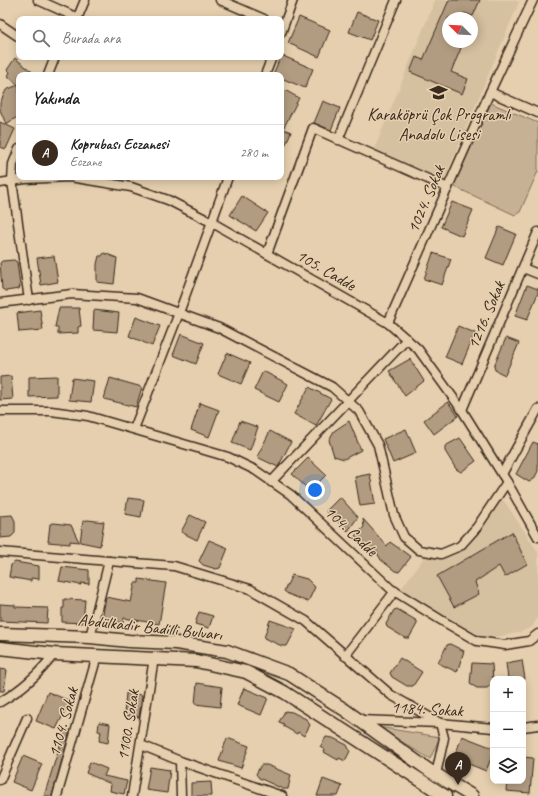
<!DOCTYPE html>
<html lang="tr">
<head>
<meta charset="utf-8">
<style>
	:root { --surface:#fff; --page:#f2f2f2; --text:#222; --muted:#767676; --line:#e0e0e0; --accent:#3b2a1e }
	body { margin:0; font-family:Caveat,sans-serif; background:var(--page); color:var(--text) }
	.controls { position:absolute; right:12px; bottom:12px; display:grid; overflow:hidden; border-radius:8px; box-shadow:0 2px 10px #0003 }
	.controls button { width:36px; height:36px; display:grid; place-items:center; padding:0; border:0; border-bottom:1px solid var(--line); background:var(--surface); color:var(--text); font:20px sans-serif }
	.compass { position:absolute; left:442px; top:12px; width:36px; height:36px; border-radius:50%; background:var(--surface); box-shadow:0 2px 10px #0003; rotate:294deg }
	.you { position:absolute; left:315px; top:490px; width:14px; height:14px; margin:-10px; border:3px solid #fff; border-radius:50%; background:#1a73e8; box-shadow:0 0 0 6px #1a73e833 }
	.badge { display:grid; place-items:center; width:26px; height:26px; border-radius:50%; background:var(--accent); color:#fff; font-size:13px; font-weight:700 }
	.pin { position:absolute; translate:-50% -33px; filter:drop-shadow(0 1px 2px #0008) }
	.pin::after { content:''; position:absolute; top:21px; width:14px; height:12px; background:inherit; clip-path:polygon(0 0,100% 0,50% 100%) }
	.list { margin:0; padding:0; list-style:none }
	h2 { display:flex; justify-content:space-between; align-items:center; height:52px; margin:0; padding:0 16px; font-size:17px }
	h2 small { font-size:13px; font-weight:400; color:var(--muted) }
	.list li { display:grid; grid-template-columns:26px 1fr auto; gap:12px; align-items:center; box-sizing:border-box; height:56px; padding:0 16px; border-top:1px solid var(--line) }
	.list b { display:block; font-size:15px; white-space:nowrap }
	.list p { margin:0; font-size:13px; white-space:nowrap; color:var(--muted) }
	.list em { font-size:13px; font-style:normal; color:var(--muted) }
	.icon { flex:none; width:22px; height:22px; fill:none; stroke:currentColor; stroke-width:2; stroke-linecap:round; stroke-linejoin:round }
	.map { position:relative; flex:none; width:538px; height:796px; overflow:hidden }
	.search { position:absolute; background:var(--surface); box-shadow:0 2px 10px #0003; left:16px; top:16px; width:268px; height:44px; display:flex; align-items:center; gap:10px; box-sizing:border-box; padding:0 14px; border-radius:8px; color:var(--muted); font-size:15px }
	.panel { position:absolute; background:var(--surface); box-shadow:0 2px 10px #0003; left:16px; top:72px; width:268px; height:108px; border-radius:8px }
	.map>svg:first-child { display:block }
	.built { fill:#d5c0a0; fill-rule:evenodd }
	.green { fill:#c6b194; stroke:#806e59 }
	.building { fill:#b19c81; stroke:#3b2a1e }
	.lines { fill:none; stroke-linecap:round; stroke-linejoin:round }
	.street-casing { stroke:#3b2a1e; stroke-width:11 }
	.secondary-casing { stroke:#3b2a1e; stroke-width:15 }
	.street { stroke:#e5cfae; stroke-width:8 }
	.secondary { stroke:#e5cfae; stroke-width:12 }
	.labels { text-anchor:middle; dominant-baseline:central; stroke-width:3; stroke-linejoin:round; paint-order:stroke }
	.poi-label { font-size:17px; fill:#3b2a1e; stroke:#e5cfae }
	.street-label { font-size:17px; fill:#3b2a1e; stroke:#e5cfae }
</style>
</head>
<body>
<div class="map">
<svg width="538" height="796" viewBox="0 0 538 796">
	<rect width="100%" height="100%" fill="#e5cfae"/>
	<filter id="ink" filterUnits="userSpaceOnUse"><feTurbulence type="fractalNoise" baseFrequency=".025" numOctaves="2"/><feDisplacementMap in="SourceGraphic" scale="8" xChannelSelector="R" yChannelSelector="G"/><feConvolveMatrix kernelMatrix="1 2 1 2 8 2 1 2 1" color-interpolation-filters="sRGB"/></filter>
	<g filter="url(#ink)">
		<!-- built -->
		<g class="built">
			<path d="M435 0H513L519 2 444 180 374 150ZM448 18H472V42H448Z"/>
			<path d="M500 501H504L538 552V617L532 627 518 633 489 638 471 632 452 622 401 589 425 556 445 558 457 554 470 544Z"/>
		</g>
		<!-- green -->
		<g class="green">
			<path d="M491 103 538 123V171L520 212 515 215 453 186Z"/>
			<path d="M378 727 440 737 430 759Z"/>
		</g>
		<!-- building -->
		<g class="building">
			<path d="M449 0H480L473 16 464 13 462 18H448V42L461 48 451 72 468 79 462 94 410 72 416 57 423 60Z"/>
			<path d="M357 12 378 20 370 40 349 32Z"/>
			<path d="M299 17 330 30 319 57 288 43Z"/>
			<path d="M281 55 313 69 305 88 281 78V75H273Z"/>
			<path d="M15 58 36 75H19V116L6 124 0 110V103L6 90 18 85 8 76 10 72 7 70Z"/>
			<path d="M281 88 299 98 283 129 291 132 281 155Z"/>
			<path d="M323 101 340 108 331 130 314 123Z"/>
			<path d="M0 122 15 129 6 149 0 147Z"/>
			<path d="M242 196 268 213 256 231 230 215Z"/>
			<path d="M452 202 473 210 462 236 441 227Z"/>
			<path d="M499 227 516 234 503 265 486 258Z"/>
			<path d="M104 253 117 258 114 284 97 282V264L99 256H102Z"/>
			<path d="M433 253 451 259 442 285 424 279Z"/>
			<path d="M54 256 58 282 41 285 37 258Z"/>
			<path d="M14 260 17 262 20 286 19 289 6 291 2 289 0 263 2 261Z"/>
			<path d="M527 285 538 289V293L527 320 515 316Z"/>
			<path d="M59 308H79L81 326 78 327V333L58 334V327H55Z"/>
			<path d="M40 310 43 330 19 332 17 313Z"/>
			<path d="M94 310 119 313 117 332 93 330Z"/>
			<path d="M136 317 160 326 152 346 129 336Z"/>
			<path d="M458 326 475 333 462 364 445 357Z"/>
			<path d="M181 334 204 343 196 364 173 355Z"/>
			<path d="M506 338 519 343 505 375 495 370 494 366Z"/>
			<path d="M227 353 250 363 241 384 218 374Z"/>
			<path d="M410 359 424 381 405 396 389 371Z"/>
			<path d="M263 371 288 384 279 402 254 390Z"/>
			<path d="M11 376 13 399 0 400V377Z"/>
			<path d="M57 376V396L29 397V377Z"/>
			<path d="M72 378 94 381 91 402 69 400Z"/>
			<path d="M110 378 142 387 136 407 104 399Z"/>
			<path d="M309 387 331 399 316 426 294 414Z"/>
			<path d="M448 402 458 416 434 434 424 420Z"/>
			<path d="M200 403 219 410 209 437 191 430Z"/>
			<path d="M240 421 258 427 250 450 232 443Z"/>
			<path d="M349 421 361 450 344 459 334 456 329 440 334 431Z"/>
			<path d="M406 429 416 453 393 463 383 439Z"/>
			<path d="M270 431 291 442 278 467 257 457Z"/>
			<path d="M460 438 476 461 461 472 456 469 445 451V446Z"/>
			<path d="M533 442 538 444V471L534 479 529 482 516 474Z"/>
			<path d="M308 458 326 475 310 491 292 474Z"/>
			<path d="M370 474 375 504 360 506 355 477Z"/>
			<path d="M340 497 358 517 348 531 326 511Z"/>
			<path d="M128 498 144 500 141 517 125 514Z"/>
			<path d="M12 515 15 521V533L11 537 0 538V516Z"/>
			<path d="M190 515 205 522 197 540 181 532Z"/>
			<path d="M363 519 387 546 390 542 411 557 399 572 395 571 381 560 374 547 371 551 355 536 364 527Z"/>
			<path d="M88 520 104 522 100 546 80 542 83 521Z"/>
			<path d="M54 523 71 525 79 542 70 541V544L48 542 50 524Z"/>
			<path d="M512 532 527 564 505 577 499 566 475 582 479 594 454 607 437 576Z"/>
			<path d="M209 540 228 548 220 568 216 569 203 565 199 561Z"/>
			<path d="M15 562 39 566V579L31 578V581L9 577 11 565Z"/>
			<path d="M62 567 89 570V584L81 583V585L59 581Z"/>
			<path d="M292 575 307 579 315 587 308 602 288 594 284 591Z"/>
			<path d="M139 579 166 583 159 624 124 618 123 623 102 619 106 597 131 602 135 583H139Z"/>
			<path d="M64 599 85 600 83 623 62 622V608H64Z"/>
			<path d="M0 604 15 605V607L48 608 47 623 0 621Z"/>
			<path d="M397 609 417 621V624L409 638H405L387 627 386 624 394 610Z"/>
			<path d="M199 612 213 616 209 628 195 624Z"/>
			<path d="M270 620 296 629 287 646H282L264 638Z"/>
			<path d="M450 644 464 651 457 672 438 663 447 645Z"/>
			<path d="M400 658 422 672 413 686H407L392 677 390 673Z"/>
			<path d="M522 660 525 679H508L506 663Z"/>
			<path d="M472 663 492 664 493 683 487 688H477L470 684Z"/>
			<path d="M0 669 7 670 4 691H0Z"/>
			<path d="M197 683 222 687 220 707 195 704Z"/>
			<path d="M244 688 268 698 261 715 237 705Z"/>
			<path d="M48 692 70 701 56 729 36 721Z"/>
			<path d="M126 693 142 695 139 717 124 715Z"/>
			<path d="M285 711 292 712 306 719 310 725 304 736 298 732 297 734 283 726 284 724 279 722Z"/>
			<path d="M99 722 110 724 108 743 99 741 101 732 98 731Z"/>
			<path d="M65 729 70 731 52 796H44Z"/>
			<path d="M125 733 131 735 127 748 122 747Z"/>
			<path d="M462 736 493 748V753L486 771 454 758Z"/>
			<path d="M326 737 333 738 347 745 350 751 345 761 339 758 338 760 324 752 325 750 320 747Z"/>
			<path d="M227 738 249 746 241 768 219 761Z"/>
			<path d="M23 756 42 764 31 790 12 782Z"/>
			<path d="M523 757 533 758 530 793 506 791 507 781H523Z"/>
			<path d="M90 762 107 769 104 776 127 781 124 794 110 791 111 784 86 773Z"/>
			<path d="M261 765H267L291 775 288 789H283L259 778 256 774Z"/>
			<path d="M150 767 170 770 167 793 146 790Z"/>
			<path d="M323 779 342 786 338 796H317Z"/>
			<path d="M211 782 212 796H191V783Z"/>
		</g>
		<g class="lines">
			<defs>
				<g id="street">
					<path d="M38 0 78 18"/>
					<path d="M220 0 264 19"/>
					<path d="M77 19 85 0"/>
					<path d="M0 24 19 37"/>
					<path d="M281 33 293 0"/>
					<path d="M48 75 55 57"/>
					<path d="M265 75 272 57"/>
					<path d="M490 92 538 113"/>
					<path d="M338 140 396 0"/>
					<path d="M19 149 13 164 12 181 29 300"/>
					<path d="M0 183 25 179 70 177 131 187 168 200 211 222 388 323 418 349 462 410 507 482 538 537"/>
					<path d="M267 254 313 128 448 188"/>
					<path d="M523 268 538 274"/>
					<path d="M0 303 72 294 137 298 219 328 332 387 359 411 378 445 394 515 404 537 419 550 441 554 460 546 477 527 507 482"/>
					<path d="M388 323 490 92 533 0"/>
					<path d="M462 410 538 232"/>
					<path d="M0 411H51L88 416 228 457 255 470 291 495 391 589 441 620 477 641 505 645 529 641 538 634"/>
					<path d="M134 429 179 313 228 177"/>
					<path d="M502 474 538 409"/>
					<path d="M271 482 407 339"/>
					<path d="M0 552 109 561 90 637"/>
					<path d="M109 561 174 566 250 589 306 621 391 695 440 723 444 738 436 774"/>
					<path d="M345 656 395 591"/>
					<path d="M0 702C21 690 40 673 54 654"/>
					<path d="M359 720 440 723 493 728"/>
					<path d="M523 727 538 725"/>
					<path d="M141 745 180 761 282 796"/>
					<path d="M180 761 181 796"/>
					<path d="M0 780 27 718"/>
					<path d="M57 796 97 656"/>
					<path d="M132 796 154 658"/>
				</g>
				<g id="secondary">
					<path d="M0 634 90 637 129 641 176 643 227 651 289 674 345 710 430 771 472 796"/>
					<path d="M0 648 54 654 196 661 246 672 284 692 445 796"/>
				</g>
			</defs>
			<!-- street casing -->
			<use href="#street" class="street-casing"/>
			<!-- secondary casing -->
			<use href="#secondary" class="secondary-casing"/>
			<!-- street -->
			<use href="#street" class="street"/>
			<!-- secondary -->
			<use href="#secondary" class="secondary"/>
		</g>
	</g>
	<!-- icons -->
	<defs>
		<symbol id="school-bare" viewBox="-9 -9 18 18"><path d="M0-5L7-2L0 1L-7-2ZM-4 1L0 2.5L4 1V4Q0 6-4 4Z" fill="#3b2a1e" stroke="#e5cfae" stroke-width="2.5" paint-order="stroke"/></symbol>
	</defs>
	<g fill-rule="evenodd">
		<use href="#school-bare" x="426" y="80" width="25" height="25"/>
	</g>
	<g class="labels">
		<!-- poi labels -->
		<g class="poi-label">
			<text x="439" y="114">Karaköprü Çok Programlı<tspan x="439" dy="20">Anadolu Lisesi</tspan></text>
		</g>
		<!-- street labels -->
		<g class="street-label">
			<text transform="translate(426 199) rotate(-67)">1024. Sokak</text>
			<text transform="translate(326 270) rotate(30)">105. Cadde</text>
			<text transform="translate(486 315) rotate(-67)">1216. Sokak</text>
			<text transform="translate(351 531) rotate(43)">104. Cadde</text>
			<text transform="translate(150 627) rotate(6)">Abdülkadir Badilli Bulvarı</text>
			<text transform="translate(427 709) rotate(3)">1184. Sokak</text>
			<text transform="translate(63 722) rotate(-74)">1104. Sokak</text>
			<text transform="translate(128 725) rotate(-81)">1100. Sokak</text>
		</g>
	</g>
</svg>
<div class="controls">
<button>+</button>
<button>−</button>
<button><svg class="icon" aria-label="layers" viewBox="0 0 24 24"><path d="M12 4l9 5-9 5-9-5zM3 14l9 5 9-5"/></svg></button>
</div>
<svg class="compass" viewBox="-18 -18 36 36"><path d="M0-13l5 13h-10z" fill="#e53935"/><path d="M0 13l5-13h-10z" fill="#767676"/></svg>
<div class="you"></div>
<div class="pin badge" style="left:458px;top:785px">A</div>
<div class="search"><svg class="icon" aria-label="search" viewBox="0 0 24 24"><circle cx="10" cy="10" r="6"/><path d="M15 15l6 6"/></svg>Burada ara</div>
<section class="panel">
<h2>Yakında<small></small></h2>
<ul class="list">
<li><span class="badge">A</span><div><b>Koprubası Eczanesi</b><p>Eczane</p></div><em>280 m</em></li>
</ul>
</section>
</div>
</body>
</html>
